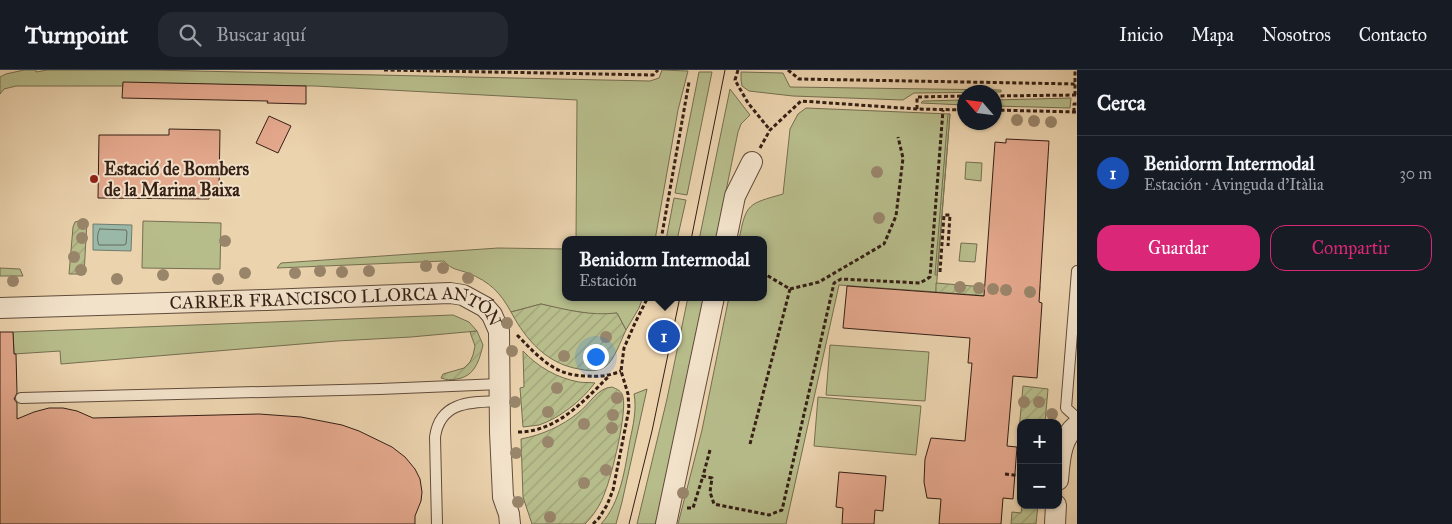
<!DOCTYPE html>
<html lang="es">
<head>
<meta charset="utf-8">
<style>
	:root { --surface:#171b24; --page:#242831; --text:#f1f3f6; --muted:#9ea1a6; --line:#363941; --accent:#db2777 }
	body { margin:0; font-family:"IM FELL Great Primer",serif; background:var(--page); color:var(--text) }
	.controls { position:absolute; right:15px; bottom:15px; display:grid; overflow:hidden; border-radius:10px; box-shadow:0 1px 4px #0004 }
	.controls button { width:45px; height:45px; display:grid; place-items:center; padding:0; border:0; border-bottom:1px solid var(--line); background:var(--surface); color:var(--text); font:25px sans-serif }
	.compass { position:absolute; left:957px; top:15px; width:45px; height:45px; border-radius:50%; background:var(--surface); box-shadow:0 1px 4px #0004; rotate:298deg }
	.you { position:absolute; left:595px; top:286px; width:18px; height:18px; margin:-12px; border:4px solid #fff; border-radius:50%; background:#1a73e8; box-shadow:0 0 0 8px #1a73e833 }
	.badge { display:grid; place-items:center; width:32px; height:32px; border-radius:50%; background:var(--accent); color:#fff; font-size:16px; font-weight:700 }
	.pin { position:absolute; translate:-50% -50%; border:2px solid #fff; box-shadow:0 1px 5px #0006 }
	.popup { position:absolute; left:562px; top:166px; width:205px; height:65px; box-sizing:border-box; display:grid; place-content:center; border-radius:10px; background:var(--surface); filter:drop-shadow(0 1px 4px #0005); font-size:16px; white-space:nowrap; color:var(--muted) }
	.popup b { font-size:19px; color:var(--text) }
	.popup::after { content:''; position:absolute; left:50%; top:100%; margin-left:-10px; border:10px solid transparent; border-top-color:var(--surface) }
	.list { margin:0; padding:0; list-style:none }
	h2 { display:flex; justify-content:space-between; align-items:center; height:65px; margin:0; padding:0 20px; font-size:21px }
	h2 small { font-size:16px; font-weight:400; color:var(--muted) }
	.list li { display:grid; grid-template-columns:32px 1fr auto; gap:15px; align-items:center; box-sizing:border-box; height:75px; padding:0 20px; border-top:1px solid var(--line) }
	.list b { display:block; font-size:19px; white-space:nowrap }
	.list p { margin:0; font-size:16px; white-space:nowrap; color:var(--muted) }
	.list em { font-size:16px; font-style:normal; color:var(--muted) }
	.actions { display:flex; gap:10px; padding:15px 20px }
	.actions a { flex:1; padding:11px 0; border:1px solid var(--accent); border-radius:15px; text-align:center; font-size:18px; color:var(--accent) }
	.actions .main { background:var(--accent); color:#fff }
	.icon { flex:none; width:28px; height:28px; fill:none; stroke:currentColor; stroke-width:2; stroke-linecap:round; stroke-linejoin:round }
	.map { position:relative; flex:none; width:1077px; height:454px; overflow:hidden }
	header { display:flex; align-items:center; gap:30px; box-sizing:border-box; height:70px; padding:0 25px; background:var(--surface); border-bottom:1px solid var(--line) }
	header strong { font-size:24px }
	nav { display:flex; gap:28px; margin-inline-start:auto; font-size:18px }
	.search { width:350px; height:45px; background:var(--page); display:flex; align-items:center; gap:12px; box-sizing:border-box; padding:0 18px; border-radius:15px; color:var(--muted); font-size:19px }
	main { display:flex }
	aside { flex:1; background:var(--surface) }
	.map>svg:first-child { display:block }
	.green { fill:#b7bc8b; stroke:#766e50 }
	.garden { fill:url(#garden-furrows); stroke:#766e50 }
	.water { fill:#99b8a7; stroke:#717b6d }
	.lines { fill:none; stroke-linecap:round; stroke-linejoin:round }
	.shore { stroke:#676c5e; stroke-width:1 }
	.building { fill:#e5a98e; stroke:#351f15 }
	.service-casing { stroke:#624c3b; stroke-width:12 }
	.minor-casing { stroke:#624c3b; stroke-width:22 }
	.path { stroke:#351f15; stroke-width:3; stroke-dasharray:4 2.5; stroke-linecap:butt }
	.service { stroke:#f2e2ca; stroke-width:10 }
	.minor { stroke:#f2e2ca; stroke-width:20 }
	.tram { stroke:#351f15; stroke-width:1 }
	.tree { fill:#99856a }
	.poi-dot { fill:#8f2418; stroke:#f2e2ca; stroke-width:2 }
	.labels { text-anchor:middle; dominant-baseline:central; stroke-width:4; stroke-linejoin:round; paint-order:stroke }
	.poi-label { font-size:18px; font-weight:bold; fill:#351f15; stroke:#f2e2ca; text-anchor:start }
	.street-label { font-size:18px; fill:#351f15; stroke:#f2e2ca }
</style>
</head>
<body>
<header>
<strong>Turnpoint</strong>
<div class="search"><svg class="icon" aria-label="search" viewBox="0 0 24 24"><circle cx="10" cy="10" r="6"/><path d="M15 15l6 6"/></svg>Buscar aquí</div>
<nav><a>Inicio</a><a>Mapa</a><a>Nosotros</a><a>Contacto</a></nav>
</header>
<main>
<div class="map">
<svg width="1077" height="454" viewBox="0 0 1077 454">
	<defs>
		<pattern id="garden-furrows" width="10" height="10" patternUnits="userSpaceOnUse" patternTransform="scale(1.25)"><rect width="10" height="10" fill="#b7bc8b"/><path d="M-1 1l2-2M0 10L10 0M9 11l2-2" fill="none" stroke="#9ea177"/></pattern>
	</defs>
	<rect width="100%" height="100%" fill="#ebd3ae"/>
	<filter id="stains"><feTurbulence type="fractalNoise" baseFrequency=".004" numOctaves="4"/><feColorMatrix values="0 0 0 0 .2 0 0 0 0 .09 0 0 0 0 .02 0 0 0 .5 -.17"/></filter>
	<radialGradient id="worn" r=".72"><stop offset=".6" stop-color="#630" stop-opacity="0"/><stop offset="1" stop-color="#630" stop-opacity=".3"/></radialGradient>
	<!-- green -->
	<g class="green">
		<path d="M24 0H36V2L47 0H149L650 11 659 8 662 0 688 1 678 40 655 170H576L577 30 315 16 123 13V16H16L4 19 0 24V7L6 4Z"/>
		<path d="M699 2H712L687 125 675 123Z"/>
		<path d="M741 2 783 3 790 17 1001 20V22L914 23 903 30 793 26 749 21 742 16 741 10Z"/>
		<path d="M730 19 750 45 741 54 738 62 716 170H699Z"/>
		<path d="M1071 28 1070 38 995 36V30Z"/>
		<path d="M964 30V35L921 33 923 31Z"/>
		<path d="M806 38 950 44 936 222 839 215 786 454H678L702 360 729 227H763V170H739C746 133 748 134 783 124L790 59 798 44Z"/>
		<path d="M966 92 982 93 981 111 965 109Z"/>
		<path d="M674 128 686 130 677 170H666Z"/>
		<path d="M143 151 221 153 220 199 142 198Z"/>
		<path d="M961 173 977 174 975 192 959 191Z"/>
		<path d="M498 178 565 179V227H643L639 238 626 260 617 243 599 245 566 240 541 234 511 242C500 222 490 212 468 203 457 199 452 200 444 191L277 198 281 193Z"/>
		<path d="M0 198 20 199 23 206H0Z"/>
		<path d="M688 227H704L662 433 655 454H637L667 329Z"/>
		<path d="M453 245 469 252 477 261 411 267 337 271 61 294 60 281 14 284 13 262Z"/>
		<path d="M830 275 929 282 925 331 826 325Z"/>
		<path d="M647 319 622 432 616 454H601C621 432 625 398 630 370 633 356 637 339 634 324Z"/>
		<path d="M818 327 921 336 916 385 814 376Z"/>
	</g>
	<!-- garden -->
	<g class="garden">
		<path d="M948 44H950L937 205H935Z"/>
		<path d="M79 151H87L84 204H69L73 157 75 152Z"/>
		<path d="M936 213 996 218 997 213 1040 216 1039 230 936 222Z"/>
		<path d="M541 234C568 240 590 246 617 243L626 260C621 270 614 291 605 297 598 302 587 301 579 299 547 294 526 270 511 242Z"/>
		<path d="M477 261 483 275C479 291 475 306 457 309 451 310 446 310 441 308L443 304 464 298 470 292 473 285 475 276 470 262Z"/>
		<path d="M523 281C538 297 557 308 579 312 584 313 590 312 595 313L594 314C581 331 560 348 539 355 534 356 528 356 523 357L520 318 524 317Z"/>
		<path d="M1023 316 1048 319 1045 353H1021V372H1018Z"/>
		<path d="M612 317C617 319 622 321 623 327 627 343 612 405 605 422 601 434 594 445 585 454H532L523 427 521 369C542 365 562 356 578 343 590 334 597 318 612 317Z"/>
		<path d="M1022 435H1038L1036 454H1011L1012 442 1021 443Z"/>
	</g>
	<!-- water -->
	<path class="water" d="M93 154 132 155 131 181 93 180Z"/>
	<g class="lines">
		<!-- shore -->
		<path class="shore" d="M100 159 126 160 127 162 126 174 124 175H99C97 171 97 162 100 159Z"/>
	</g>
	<!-- building -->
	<g class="building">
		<path d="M123 12 306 16V34L267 33 268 31 122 28Z"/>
		<path d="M269 46 291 56 278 83 256 73Z"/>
		<path d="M169 59 220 60 219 119H209V129L98 128 99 65H169Z"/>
		<path d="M1006 69 1049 71 1039 232 1042 233 1037 308 1013 306 1007 376 1017 377 1013 429 1003 428 1001 454H939L941 429 927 428 924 412 925 389 931 368 965 371 972 293H968L970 268 843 258 847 216 984 226 995 72 1006 73Z"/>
		<path d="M0 262H13L14 284H16L17 323 14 329 17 333V349L34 342 49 338H63L77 341 93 348 259 344 301 347 342 355 359 361 392 377 405 387 415 399 420 409 422 422 421 431 415 446V454H0Z"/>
		<path d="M839 402 886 406 883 441 875 440 874 454H842L843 438 836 437Z"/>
	</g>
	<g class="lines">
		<defs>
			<g id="service">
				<path d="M1077 201 1066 338 1077 348"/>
				<path d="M21 328 380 319 500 314"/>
				<path d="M437 454 435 367C440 331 471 332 500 331"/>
			</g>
			<g id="minor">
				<path d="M726 170 735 126 752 92"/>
				<path id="s1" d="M0 238 266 230 450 223 463 225 485 237 492 245 499 261 500 362 503 427 509 444 510 454"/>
				<path d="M1058 410C1060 390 1060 369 1077 355"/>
				<path d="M666 454 714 227"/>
				<path d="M1055 454 1056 435"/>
			</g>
		</defs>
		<!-- service casing -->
		<use href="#service" class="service-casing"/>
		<!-- minor casing -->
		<use href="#minor" class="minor-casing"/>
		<!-- path -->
		<g class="path">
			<path d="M384 0 653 5 658 0"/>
			<path d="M738 0 735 10 748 33 770 60"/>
			<path d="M788 0 799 9 1077 14"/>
			<path d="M1075 25V0"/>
			<path d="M994 26 1077 25"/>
			<path d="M917 39V27L964 26"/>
			<path d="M994 40 1077 42"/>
			<path d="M1074 42V34H1077"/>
			<path d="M760 78 770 60 801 31 917 39 964 40"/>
			<path d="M661 170 689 12"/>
			<path d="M940 202 944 145H950L948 176"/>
			<path d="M790 219 819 212 884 174 896 146 903 88 898 67"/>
			<path d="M517 265C538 286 554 306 586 306 599 307 609 306 621 301"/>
			<path d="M518 362C556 362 583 332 608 307"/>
			<path d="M750 374 790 219 763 203"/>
			<path d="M710 380 703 406 712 408 710 422 714 434 769 445 782 440 834 213 841 209 920 213 930 207 943 40"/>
			<path d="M1005 404 1021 406"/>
			<path d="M687 438H693L703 406"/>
			<path d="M593 454 599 448 607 435 613 420 629 339 628 324 621 301 624 278 635 253 648 227"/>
		</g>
		<!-- service -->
		<use href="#service" class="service"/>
		<!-- minor -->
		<use href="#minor" class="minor"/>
		<!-- tram -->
		<g class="tram">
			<path d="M691 170 725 0"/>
			<path d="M629 454 652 361 680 227"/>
		</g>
	</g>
	<!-- trees -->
	<g class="tree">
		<circle cx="1017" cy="50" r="6"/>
		<circle cx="1034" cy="51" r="6"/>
		<circle cx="1051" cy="52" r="6"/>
		<circle cx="877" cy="102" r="6"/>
		<circle cx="879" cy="148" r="6"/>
		<circle cx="83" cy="154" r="6"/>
		<circle cx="82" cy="168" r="6"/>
		<circle cx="225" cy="171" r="6"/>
		<circle cx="74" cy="187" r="6"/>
		<circle cx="426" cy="196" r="6"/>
		<circle cx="443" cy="198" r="6"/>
		<circle cx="81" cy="200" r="6"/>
		<circle cx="320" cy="201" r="6"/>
		<circle cx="369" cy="201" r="6"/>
		<circle cx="342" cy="202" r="6"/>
		<circle cx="245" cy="203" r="6"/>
		<circle cx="295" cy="203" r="6"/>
		<circle cx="163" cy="205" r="6"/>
		<circle cx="468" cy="208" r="6"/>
		<circle cx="117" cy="209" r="6"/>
		<circle cx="218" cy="209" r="6"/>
		<circle cx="13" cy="211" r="6"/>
		<circle cx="960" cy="217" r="6"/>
		<circle cx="979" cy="218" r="6"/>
		<circle cx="993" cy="219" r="6"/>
		<circle cx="1006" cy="220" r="6"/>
		<circle cx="1030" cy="222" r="6"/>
		<circle cx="507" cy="253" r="6"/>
		<circle cx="606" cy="267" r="6"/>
		<circle cx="512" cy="281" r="6"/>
		<circle cx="564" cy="286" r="6"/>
		<circle cx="557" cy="318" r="6"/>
		<circle cx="617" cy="328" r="6"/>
		<circle cx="515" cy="332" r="6"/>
		<circle cx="1024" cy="332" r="6"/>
		<circle cx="1039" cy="332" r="6"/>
		<circle cx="548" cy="342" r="6"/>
		<circle cx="1052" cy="344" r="6"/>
		<circle cx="613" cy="345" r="6"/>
		<circle cx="584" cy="354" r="6"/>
		<circle cx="612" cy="358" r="6"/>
		<circle cx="548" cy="372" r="6"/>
		<circle cx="516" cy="383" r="6"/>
		<circle cx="606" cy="400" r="6"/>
		<circle cx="584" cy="413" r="6"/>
		<circle cx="683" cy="423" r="6"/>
		<circle cx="518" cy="432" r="6"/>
		<circle cx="550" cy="447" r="6"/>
	</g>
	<!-- markers -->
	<circle class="poi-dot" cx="94" cy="109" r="5"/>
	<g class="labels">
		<!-- poi labels -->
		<g class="poi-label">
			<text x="104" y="99">Estació de Bombers<tspan x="104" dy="21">de la Marina Baixa</tspan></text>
		</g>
		<!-- street labels -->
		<g class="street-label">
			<text stroke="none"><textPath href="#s1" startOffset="340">CARRER FRANCISCO LLORCA ANTÓN</textPath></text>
		</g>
	</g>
	<rect width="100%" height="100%" filter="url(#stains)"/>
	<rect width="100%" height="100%" fill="url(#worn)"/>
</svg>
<div class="controls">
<button>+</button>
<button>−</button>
</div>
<svg class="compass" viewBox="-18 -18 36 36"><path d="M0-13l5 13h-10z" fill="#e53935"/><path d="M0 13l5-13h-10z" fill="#9ea1a6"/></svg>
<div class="you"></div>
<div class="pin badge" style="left:664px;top:266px;background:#1a4fb4">1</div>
<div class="popup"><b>Benidorm Intermodal</b>Estación</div>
</div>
<aside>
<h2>Cerca<small></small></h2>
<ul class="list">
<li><span class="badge" style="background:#1a4fb4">1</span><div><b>Benidorm Intermodal</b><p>Estación · Avinguda d'Itàlia</p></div><em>30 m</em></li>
</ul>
<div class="actions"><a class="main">Guardar</a><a>Compartir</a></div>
</aside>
</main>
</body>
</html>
